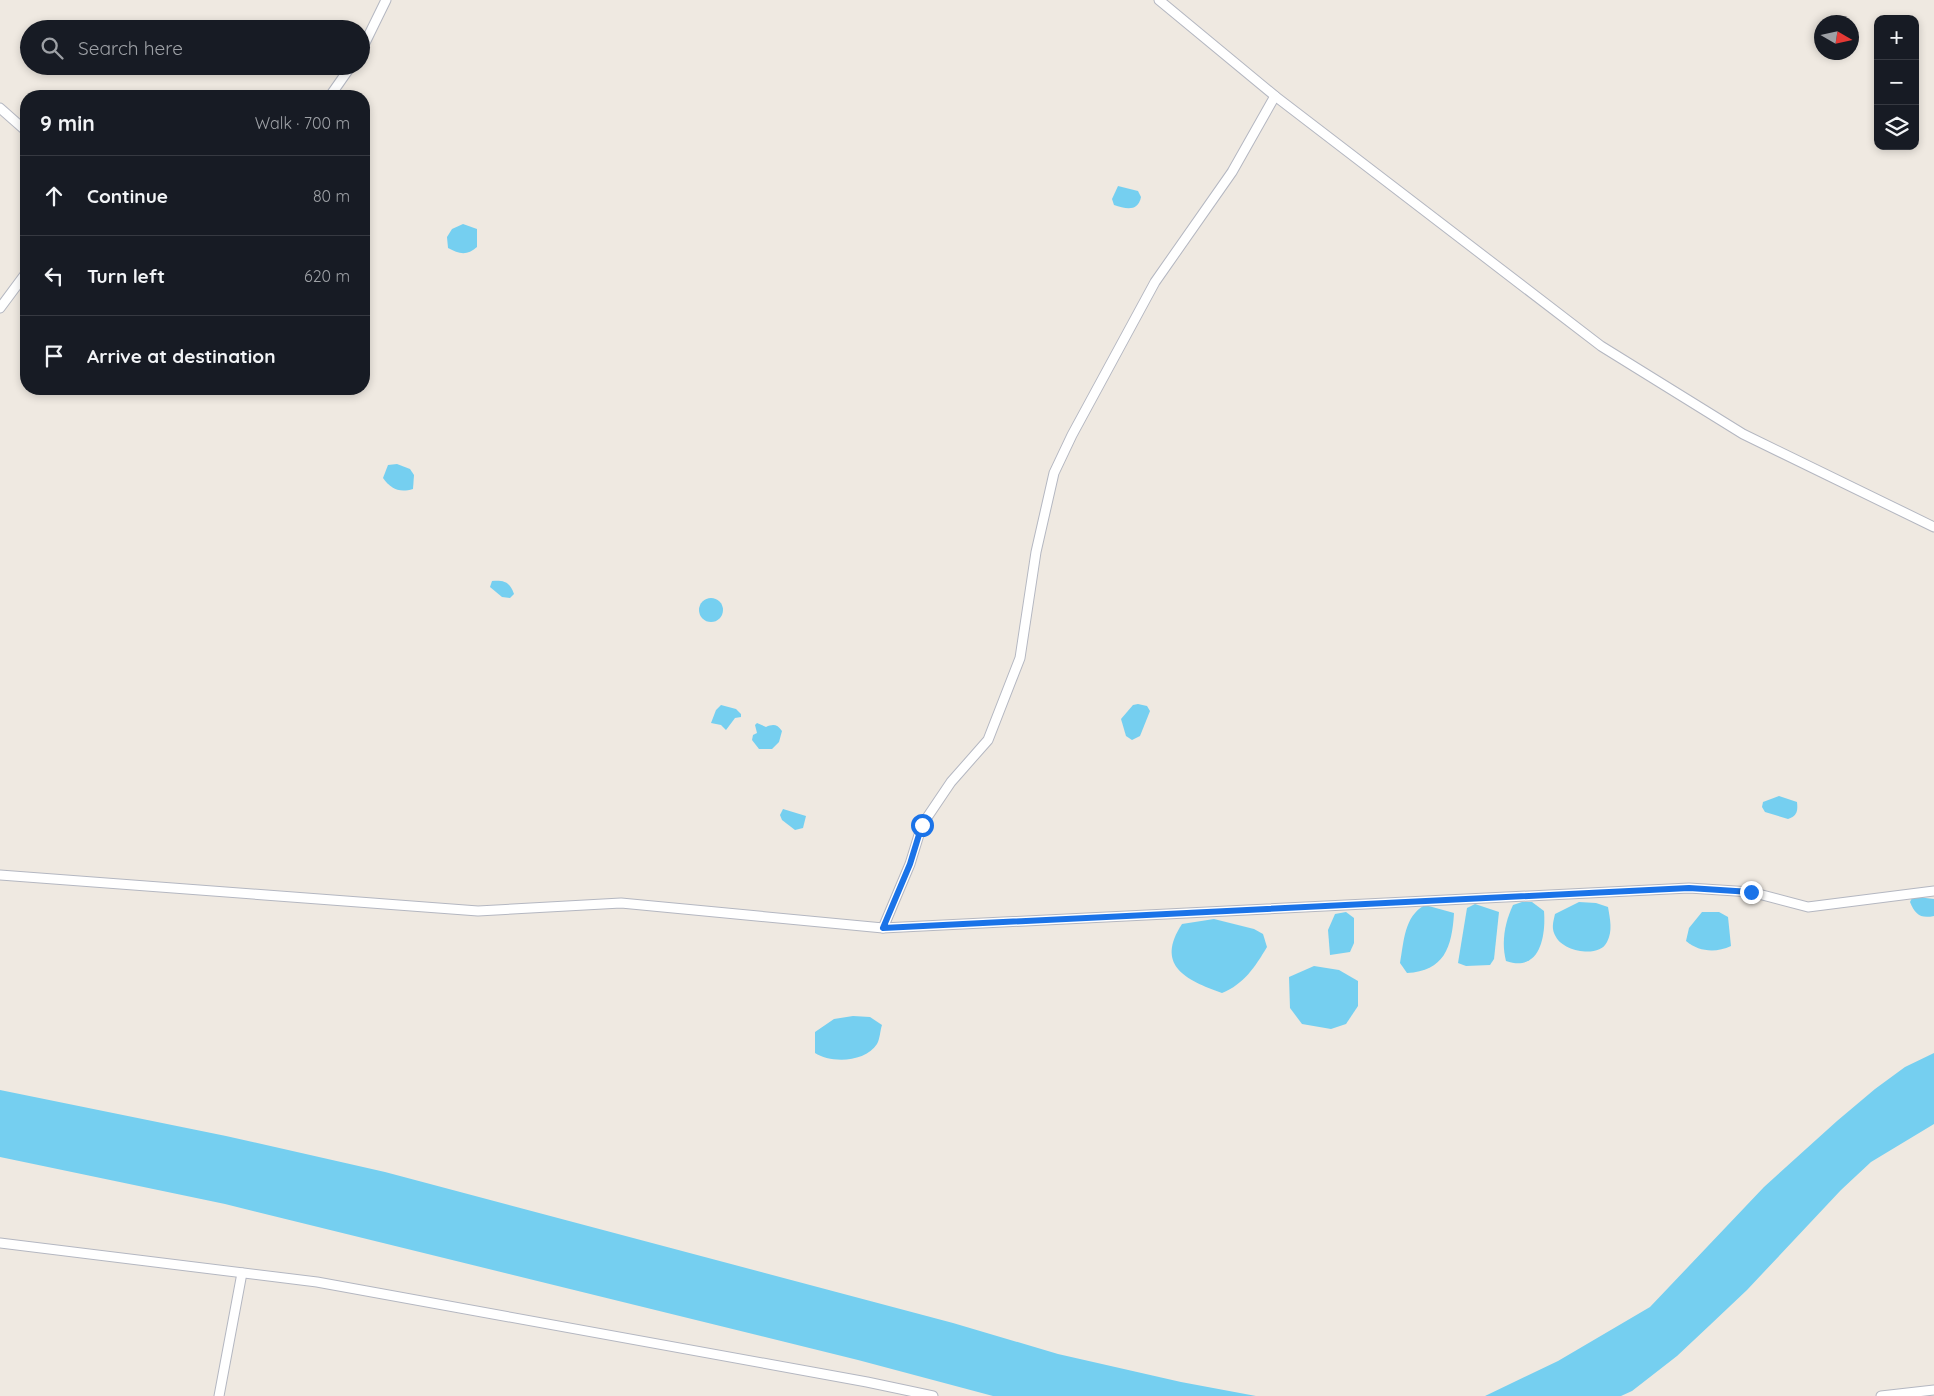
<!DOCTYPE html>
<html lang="en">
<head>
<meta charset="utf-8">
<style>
	:root { --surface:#171b24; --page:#242831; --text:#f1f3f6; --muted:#9ea1a6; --line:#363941 }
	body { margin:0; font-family:Quicksand,sans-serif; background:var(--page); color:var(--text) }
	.controls { position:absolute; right:15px; top:15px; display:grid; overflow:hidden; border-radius:10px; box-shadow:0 2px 8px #0003 }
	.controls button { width:45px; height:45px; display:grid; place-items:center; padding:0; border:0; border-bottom:1px solid var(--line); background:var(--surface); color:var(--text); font:25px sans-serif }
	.compass { position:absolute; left:1814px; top:15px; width:45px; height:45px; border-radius:50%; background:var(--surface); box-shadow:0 2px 8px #0003; rotate:99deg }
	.stop { position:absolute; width:15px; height:15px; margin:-11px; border:4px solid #1a73e8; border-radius:50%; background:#fff }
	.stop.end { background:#1a73e8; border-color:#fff; box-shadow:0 1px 5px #0008 }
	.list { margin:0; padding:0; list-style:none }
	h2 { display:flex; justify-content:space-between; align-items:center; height:65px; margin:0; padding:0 20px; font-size:21px }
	h2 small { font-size:16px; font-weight:400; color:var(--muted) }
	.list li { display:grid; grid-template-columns:32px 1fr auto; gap:15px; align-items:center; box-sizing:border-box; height:80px; padding:0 20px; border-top:1px solid var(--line) }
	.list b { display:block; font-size:19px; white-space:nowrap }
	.list em { font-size:16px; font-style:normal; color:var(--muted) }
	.icon { flex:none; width:28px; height:28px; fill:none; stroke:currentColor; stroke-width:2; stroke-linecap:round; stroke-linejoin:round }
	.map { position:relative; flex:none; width:1934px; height:1396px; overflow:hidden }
	.search { position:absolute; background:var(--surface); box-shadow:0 2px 8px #0003; left:20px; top:20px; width:350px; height:55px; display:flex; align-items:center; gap:12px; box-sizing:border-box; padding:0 18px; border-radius:28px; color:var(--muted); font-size:19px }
	.panel { position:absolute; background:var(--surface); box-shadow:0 2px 8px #0003; left:20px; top:90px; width:350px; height:305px; border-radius:20px }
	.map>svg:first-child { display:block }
	.water { fill:#75cff0 }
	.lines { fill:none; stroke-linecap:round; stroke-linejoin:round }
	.minor-casing { stroke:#b4b7c1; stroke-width:11 }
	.minor { stroke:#fff; stroke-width:9 }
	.route { stroke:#1a73e8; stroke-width:6 }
</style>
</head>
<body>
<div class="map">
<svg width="1934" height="1396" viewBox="0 0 1934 1396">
	<rect width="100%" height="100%" fill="#efe9e1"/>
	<!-- water -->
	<g class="water">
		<path d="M1118 186 1138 191 1141 197C1138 212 1126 209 1114 205L1112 199Z"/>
		<path d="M463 224 477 229V247C467 256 459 254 448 248L447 237 452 229Z"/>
		<path d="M397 464 410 469 414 475 413 489C399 493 391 489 383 478L388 465Z"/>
		<path d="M492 581C504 580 510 582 514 594L510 598 502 597 490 587Z"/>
		<circle cx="711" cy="610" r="12"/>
		<path d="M1138 704 1147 706 1150 711 1140 736 1132 740 1126 736 1121 719 1133 705Z"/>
		<path d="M721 705 736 709 741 714V717L735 718 726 730 721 725 711 723 716 710Z"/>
		<path d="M757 723 766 727C773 724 777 724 782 731L779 742 772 749H759L752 740 753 735 757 733 755 725Z"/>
		<path d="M1779 796 1797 802C1798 811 1797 816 1788 819L1765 812 1762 807 1763 802Z"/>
		<path d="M783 809 806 816 803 828 795 830 782 820 780 815Z"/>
		<path d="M1917 897 1934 899V916C1920 919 1915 914 1910 902L1912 898Z"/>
		<path d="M1522 902H1532L1544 911C1546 936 1540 973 1506 961 1501 942 1505 922 1513 905Z"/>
		<path d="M1579 902 1596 903 1608 907C1610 919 1613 931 1607 942 1599 959 1563 951 1556 937 1551 929 1553 923 1555 914Z"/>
		<path d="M1475 904 1499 912 1494 959 1490 965 1466 966 1458 963 1467 908Z"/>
		<path d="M1425 905 1454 913C1452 948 1444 971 1407 973L1400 963C1404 942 1404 916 1425 905Z"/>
		<path d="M1346 912 1354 918V943L1350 952 1330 955 1328 930 1335 914Z"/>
		<path d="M1702 912H1719L1728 917 1731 946C1716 953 1699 952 1686 941L1689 928Z"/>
		<path d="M1214 919 1254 929 1263 934 1267 947C1255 967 1244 984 1222 993 1185 980 1155 965 1182 924Z"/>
		<path d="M1314 966 1339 970 1358 981V1006L1346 1024 1331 1029 1302 1024 1290 1008 1289 977Z"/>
		<path d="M853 1016 870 1017 882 1025C880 1031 880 1039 877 1044 865 1063 830 1063 815 1053V1032L834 1019Z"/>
		<path d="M1934 1053V1124L1871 1162 1841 1190 1747 1290 1710 1325 1677 1356 1632 1391 1621 1396H1485L1558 1361 1650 1307 1764 1187 1837 1121 1875 1089 1905 1067Z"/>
		<path d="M0 1090 226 1136 385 1172 953 1323 1058 1354 1181 1382 1256 1396H993L858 1360 225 1204 0 1157Z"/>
	</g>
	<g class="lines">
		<defs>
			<g id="minor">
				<path d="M1159 0 1275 96 1601 346 1743 434 1934 527"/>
				<path d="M361 51 386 0"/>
				<path d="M330 96 351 66"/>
				<path d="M0 108 26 131"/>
				<path d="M0 308 26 273"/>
				<path d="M0 875 478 911 621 903 883 928 1689 888 1751 892 1808 907 1934 891"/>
				<path d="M883 928 910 864 922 825 951 782 988 740 1020 658 1036 552 1054 473 1072 435 1155 282 1232 172 1275 96"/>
				<path d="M0 1243 317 1282 867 1382 933 1396"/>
				<path d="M219 1396 242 1273"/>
				<path d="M1881 1396 1934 1390"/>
			</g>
		</defs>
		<!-- minor casing -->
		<use href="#minor" class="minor-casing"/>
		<!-- minor -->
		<use href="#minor" class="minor"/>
	</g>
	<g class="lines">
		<!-- route -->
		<path class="route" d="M922 825 910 864 883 928 1689 888 1751 892"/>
	</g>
</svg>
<div class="controls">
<button>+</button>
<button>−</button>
<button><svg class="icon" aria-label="layers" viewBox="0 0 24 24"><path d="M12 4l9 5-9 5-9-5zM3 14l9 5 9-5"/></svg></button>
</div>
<svg class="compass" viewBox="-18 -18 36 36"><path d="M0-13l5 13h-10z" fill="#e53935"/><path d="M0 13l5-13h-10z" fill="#9ea1a6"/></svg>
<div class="stop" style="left:922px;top:825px"></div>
<div class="stop end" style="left:1751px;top:892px"></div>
<div class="search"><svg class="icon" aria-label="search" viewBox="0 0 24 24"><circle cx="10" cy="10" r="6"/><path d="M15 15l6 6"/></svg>Search here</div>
<section class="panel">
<h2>9 min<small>Walk · 700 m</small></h2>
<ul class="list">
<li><svg class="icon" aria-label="ahead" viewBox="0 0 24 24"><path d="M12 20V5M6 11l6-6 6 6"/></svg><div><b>Continue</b></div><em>80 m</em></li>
<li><svg class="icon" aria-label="left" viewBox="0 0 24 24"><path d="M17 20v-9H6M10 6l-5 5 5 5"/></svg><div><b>Turn left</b></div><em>620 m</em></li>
<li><svg class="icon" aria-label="arrive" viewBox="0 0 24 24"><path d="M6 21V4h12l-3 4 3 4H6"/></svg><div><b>Arrive at destination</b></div></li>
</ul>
</section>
</div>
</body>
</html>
